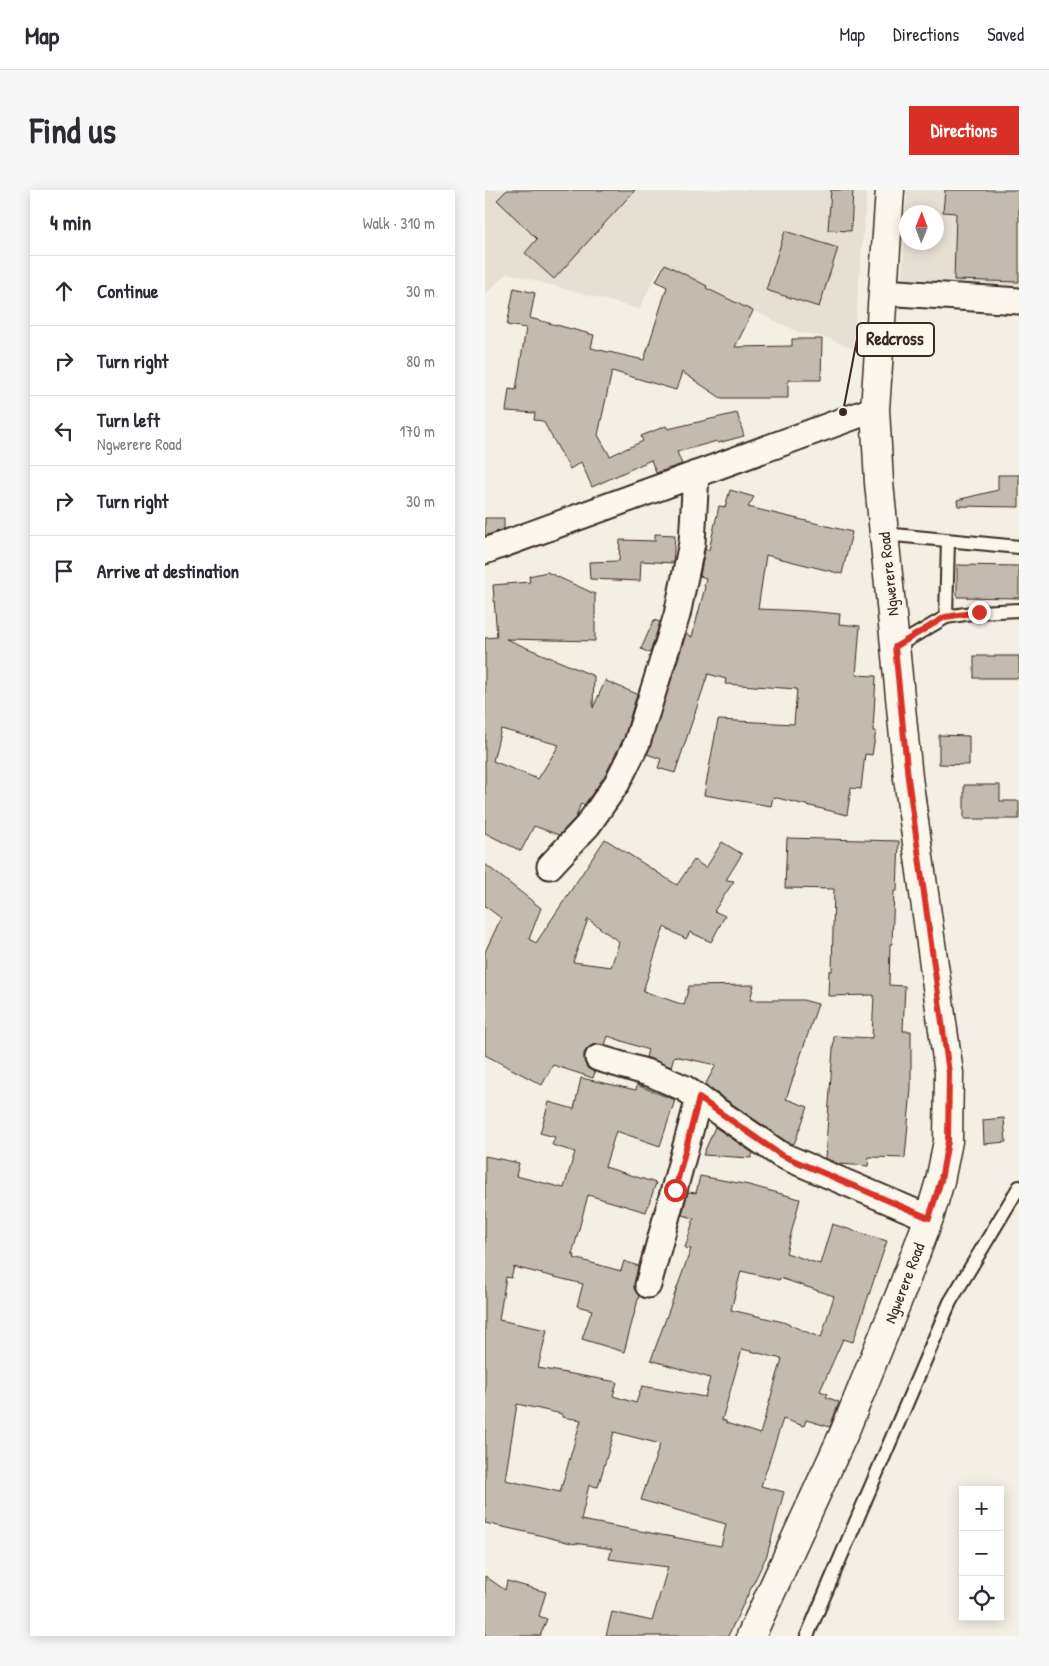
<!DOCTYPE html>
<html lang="en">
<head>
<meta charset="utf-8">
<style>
	:root { --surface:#fff; --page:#f7f7f7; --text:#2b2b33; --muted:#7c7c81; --line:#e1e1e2; --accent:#d93025 }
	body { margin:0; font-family:"Patrick Hand",sans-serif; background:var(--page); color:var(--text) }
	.controls { position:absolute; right:15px; bottom:15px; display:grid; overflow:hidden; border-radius:0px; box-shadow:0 2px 12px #0003 }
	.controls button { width:45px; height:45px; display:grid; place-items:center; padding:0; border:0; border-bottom:1px solid var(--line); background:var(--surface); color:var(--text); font:25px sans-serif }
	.compass { position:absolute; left:414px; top:15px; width:45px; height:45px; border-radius:50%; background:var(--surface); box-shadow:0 2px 12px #0003; rotate:1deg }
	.stop { position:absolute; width:15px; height:15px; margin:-11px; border:4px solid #d93025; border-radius:50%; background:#fff }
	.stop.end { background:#d93025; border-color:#fff; box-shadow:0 1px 5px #0008 }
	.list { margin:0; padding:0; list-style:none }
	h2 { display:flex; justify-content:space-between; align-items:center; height:65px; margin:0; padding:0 20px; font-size:21px }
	h2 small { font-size:16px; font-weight:400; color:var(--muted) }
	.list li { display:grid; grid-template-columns:32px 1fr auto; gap:15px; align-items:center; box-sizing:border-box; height:70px; padding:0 20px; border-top:1px solid var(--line) }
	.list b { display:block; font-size:19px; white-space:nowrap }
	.list p { margin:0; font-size:16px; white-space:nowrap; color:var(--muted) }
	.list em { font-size:16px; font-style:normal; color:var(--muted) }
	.icon { flex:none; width:28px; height:28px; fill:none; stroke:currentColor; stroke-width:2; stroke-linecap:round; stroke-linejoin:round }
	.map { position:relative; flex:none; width:534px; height:1446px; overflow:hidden; border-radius:0px }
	header { display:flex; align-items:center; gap:30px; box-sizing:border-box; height:70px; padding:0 25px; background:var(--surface); border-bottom:1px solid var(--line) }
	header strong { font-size:24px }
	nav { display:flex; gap:28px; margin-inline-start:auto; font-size:18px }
	.intro { display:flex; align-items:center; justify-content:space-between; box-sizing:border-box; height:120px; padding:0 30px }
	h1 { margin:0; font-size:35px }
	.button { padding:12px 22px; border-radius:0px; background:var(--accent); color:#fff; font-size:18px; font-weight:700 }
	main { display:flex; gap:30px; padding:0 30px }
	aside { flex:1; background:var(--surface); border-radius:0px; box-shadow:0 2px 12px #0003 }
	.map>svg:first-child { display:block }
	.built { fill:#e5dfd4; fill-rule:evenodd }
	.building { fill:#c3bbb0; stroke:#3b2a1e; fill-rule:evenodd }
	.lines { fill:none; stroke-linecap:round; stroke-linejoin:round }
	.lane-casing { stroke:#3b2a1e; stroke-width:16 }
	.street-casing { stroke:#3b2a1e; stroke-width:29 }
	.secondary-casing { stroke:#3b2a1e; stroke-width:31 }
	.lane { stroke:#fbf7ec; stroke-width:12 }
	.street { stroke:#fbf7ec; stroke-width:25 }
	.secondary { stroke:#fbf7ec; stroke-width:28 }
	.route { stroke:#d93025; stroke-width:6 }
	.labels { text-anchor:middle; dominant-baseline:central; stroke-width:4; stroke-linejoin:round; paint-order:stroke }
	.street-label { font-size:16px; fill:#3b2a1e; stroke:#fbf7ec }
	.leader { fill:none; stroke:#3b2a1e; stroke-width:2 }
	.callout-dot { fill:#3b2a1e; stroke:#fbf7ec; stroke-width:2 }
	.callout { fill:#fbf7ec; stroke:#3b2a1e; stroke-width:2 }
	.callout-label { font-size:18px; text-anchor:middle; font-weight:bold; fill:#3b2a1e }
</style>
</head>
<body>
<header>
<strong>Map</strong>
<nav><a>Map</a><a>Directions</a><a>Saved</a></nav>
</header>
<div class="intro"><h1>Find us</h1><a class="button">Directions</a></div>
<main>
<aside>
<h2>4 min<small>Walk · 310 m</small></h2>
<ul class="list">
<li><svg class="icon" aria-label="ahead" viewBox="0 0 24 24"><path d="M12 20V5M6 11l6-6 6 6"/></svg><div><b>Continue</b></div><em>30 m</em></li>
<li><svg class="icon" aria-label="right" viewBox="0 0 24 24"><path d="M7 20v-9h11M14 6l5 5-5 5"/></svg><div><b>Turn right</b></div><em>80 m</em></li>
<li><svg class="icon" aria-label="left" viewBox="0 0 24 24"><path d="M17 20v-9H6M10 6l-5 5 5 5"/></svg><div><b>Turn left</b><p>Ngwerere Road</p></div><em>170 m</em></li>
<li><svg class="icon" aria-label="right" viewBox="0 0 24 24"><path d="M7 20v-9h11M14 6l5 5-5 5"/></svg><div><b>Turn right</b></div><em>30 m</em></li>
<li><svg class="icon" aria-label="arrive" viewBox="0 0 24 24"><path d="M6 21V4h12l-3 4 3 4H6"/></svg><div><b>Arrive at destination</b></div></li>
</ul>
</aside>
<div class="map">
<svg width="534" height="1446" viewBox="0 0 534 1446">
	<rect width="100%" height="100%" fill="#f3efe4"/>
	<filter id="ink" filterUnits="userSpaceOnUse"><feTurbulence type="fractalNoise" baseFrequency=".02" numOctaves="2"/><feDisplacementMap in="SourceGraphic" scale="10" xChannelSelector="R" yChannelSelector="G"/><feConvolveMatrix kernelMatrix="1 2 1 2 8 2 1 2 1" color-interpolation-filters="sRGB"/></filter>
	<g filter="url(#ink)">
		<!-- built -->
		<g class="built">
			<path d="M0 0H382L368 159 343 148 314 142 175 77 154 119 22 83 0 105Z"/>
			<path d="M422 0H534V103L417 95ZM422 22H452V52H422Z"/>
		</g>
		<!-- building -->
		<g class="building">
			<path d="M22 0H150L69 89 40 63 52 49 12 10Z"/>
			<path d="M346 0H368L366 41 343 40Z"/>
			<path d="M460 0H534V92L469 90 471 23 458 22Z"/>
			<path d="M300 41 353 58 334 117 281 100Z"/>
			<path d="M180 74 222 96 221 98 268 121 250 157 307 156V149H337L336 190H303V208H236L197 182 191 200 127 181 113 245 125 266 158 251 156 246 181 236 183 239 252 223 259 246 233 253 232 251 192 262 197 274 171 283 166 270 107 297 96 272 85 279 58 231 49 230 50 223 21 221 24 199 31 200 41 138 22 135 29 98 50 103 45 128 109 145 106 158 159 170 182 97 171 91Z"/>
			<path d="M513 285H534V317L473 316 472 310 513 300Z"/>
			<path d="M245 300 269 307 263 317 367 342 357 384 281 365 273 419 322 421 355 424 354 434 375 436 371 485 391 486 388 541H391L387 565 380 564 376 599 366 598 362 625 288 607 286 616 219 605 233 530 309 534 312 499 240 494 241 489 223 484 190 583 173 578 176 569 162 564 201 444 207 447 220 397 219 396 221 388 215 386 220 359 224 360 234 316 240 317Z"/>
			<path d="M0 328H19V339L0 346Z"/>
			<path d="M170 344 190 345 188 373 156 371 155 391 105 389 104 372 134 371 135 350 170 351Z"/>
			<path d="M472 375 534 376V408L472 407Z"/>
			<path d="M62 382 110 404V451L21 449 109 486 108 518 121 489V491L152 504 139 548 120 586 99 615 96 613 91 627 74 645 49 636 36 661 0 643V448L12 447 8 395 45 392 44 386ZM16 539 74 555 53 589 8 571Z"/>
			<path d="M169 430 175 432 165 463 156 459Z"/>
			<rect x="489" y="466" width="45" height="22"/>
			<path d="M454 545 484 546V575L454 574Z"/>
			<path d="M479 595H515V611H534V629H479Z"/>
			<path d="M302 648 414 651 412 701H409L407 754H405L404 795 420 796 418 841H426V899L420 968 384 967 383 976 354 974 340 968 349 846 387 848 389 805 343 806 344 781H347L349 699 300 698Z"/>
			<path d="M120 649 192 695 209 670 221 678 237 652 257 664 241 690 249 691 229 721 240 726 226 752 205 742 201 749 179 737 158 801 199 815 204 796 269 795 265 810H318L333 814 301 909 323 917 309 954 302 952 220 895 231 875 189 866 186 877 161 867 163 860 123 846 120 855 109 854 103 858 99 863V871L102 878 110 882 108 888 68 875 57 895 0 865V762L16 728 0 716V674L56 718 44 749 51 753ZM103 729 134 752 126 777 88 772Z"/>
			<path d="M96 888 151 900 152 895 190 910 175 956 131 941 120 977 171 993 161 1022 103 1005 87 1065H90L89 1068 136 1081 139 1071 153 1076 149 1098 154 1106 139 1162 97 1149 107 1120 92 1116 98 1094 29 1077 26 1088 21 1087 14 1130 62 1140 53 1178 132 1192 128 1206 151 1213 157 1196 220 1207 225 1188 166 1170 206 1059 200 1058 209 1028 197 1025 203 1002 211 1003 215 986 264 995 315 1009 301 1063 335 1074 347 1034 402 1051 368 1152 358 1149 335 1201 343 1204 341 1207 354 1212 345 1237 321 1230 319 1236 298 1229 276 1296 299 1302 282 1365 243 1446H121L127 1422 167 1431 183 1377 124 1369 127 1359 90 1353V1354L54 1345 0 1333V966L34 973 31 986 79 998 90 962 67 955 70 947 55 943 64 912 89 919ZM256 1081 294 1090 295 1088 349 1106 336 1148 298 1132 246 1120ZM257 1159 297 1169 275 1244 241 1233V1231L237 1230ZM32 1214 77 1224V1227L96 1230 75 1302 20 1290ZM129 1242 175 1254 156 1310 241 1334 236 1356 96 1330 104 1295 113 1297Z"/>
			<path d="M519 928 521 952 499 954 498 930Z"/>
			<path d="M230 937 268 963 266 968 218 965Z"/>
			<path d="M0 1386 20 1400 22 1391 61 1402 54 1426 62 1429 55 1446H0Z"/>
		</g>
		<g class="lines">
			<defs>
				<g id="lane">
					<path d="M399 344 534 357"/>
					<path d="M461 427 463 351"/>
					<path d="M410 457 461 427 493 422 534 420"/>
					<path d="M322 1446 465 1112 534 997"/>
				</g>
				<g id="street">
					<path d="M398 102 534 111"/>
					<path d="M0 361 390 219"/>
					<path d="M65 676 103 635 132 593 152 553 192 425 207 353 211 284"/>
					<path d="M113 868 167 884 199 898 296 965 444 1028"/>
					<path d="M163 1095 214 908"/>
				</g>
				<path id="secondary" d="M266 1446 359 1243 416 1102 444 1028 455 991 463 951 464 883 423 588 394 293 390 219 405 0"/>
			</defs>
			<!-- lane casing -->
			<use href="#lane" class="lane-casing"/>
			<!-- street casing -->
			<use href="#street" class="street-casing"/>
			<!-- secondary casing -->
			<use href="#secondary" class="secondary-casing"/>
			<!-- lane -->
			<use href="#lane" class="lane"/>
			<!-- street -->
			<use href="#street" class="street"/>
			<!-- secondary -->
			<use href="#secondary" class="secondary"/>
		</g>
	</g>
	<g class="lines" filter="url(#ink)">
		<!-- route -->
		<path class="route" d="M190 1000 214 908 296 965 444 1028 456 990 463 951 464 883 423 588 410 457 460 427 494 422"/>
	</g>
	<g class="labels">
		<!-- street labels -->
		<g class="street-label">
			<text transform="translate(403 384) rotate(-96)">Ngwerere Road</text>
			<text transform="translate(419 1093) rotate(-69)">Ngwerere Road</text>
		</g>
	</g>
	<!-- callouts -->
	<path class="leader" d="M358 222L372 149"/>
	<circle class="callout-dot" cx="358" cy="222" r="5"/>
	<rect class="callout" x="372" y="133" width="77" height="33" rx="5"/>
	<g class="callout-label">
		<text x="410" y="155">Redcross</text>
	</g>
</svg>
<div class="controls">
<button>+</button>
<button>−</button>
<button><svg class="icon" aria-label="locate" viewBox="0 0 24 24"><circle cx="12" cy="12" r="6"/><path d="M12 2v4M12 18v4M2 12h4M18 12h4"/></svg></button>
</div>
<svg class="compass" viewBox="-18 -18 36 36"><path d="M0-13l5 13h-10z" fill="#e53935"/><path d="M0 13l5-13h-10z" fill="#7c7c81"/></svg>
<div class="stop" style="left:190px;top:1000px"></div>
<div class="stop end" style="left:494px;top:422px"></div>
</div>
</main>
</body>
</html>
